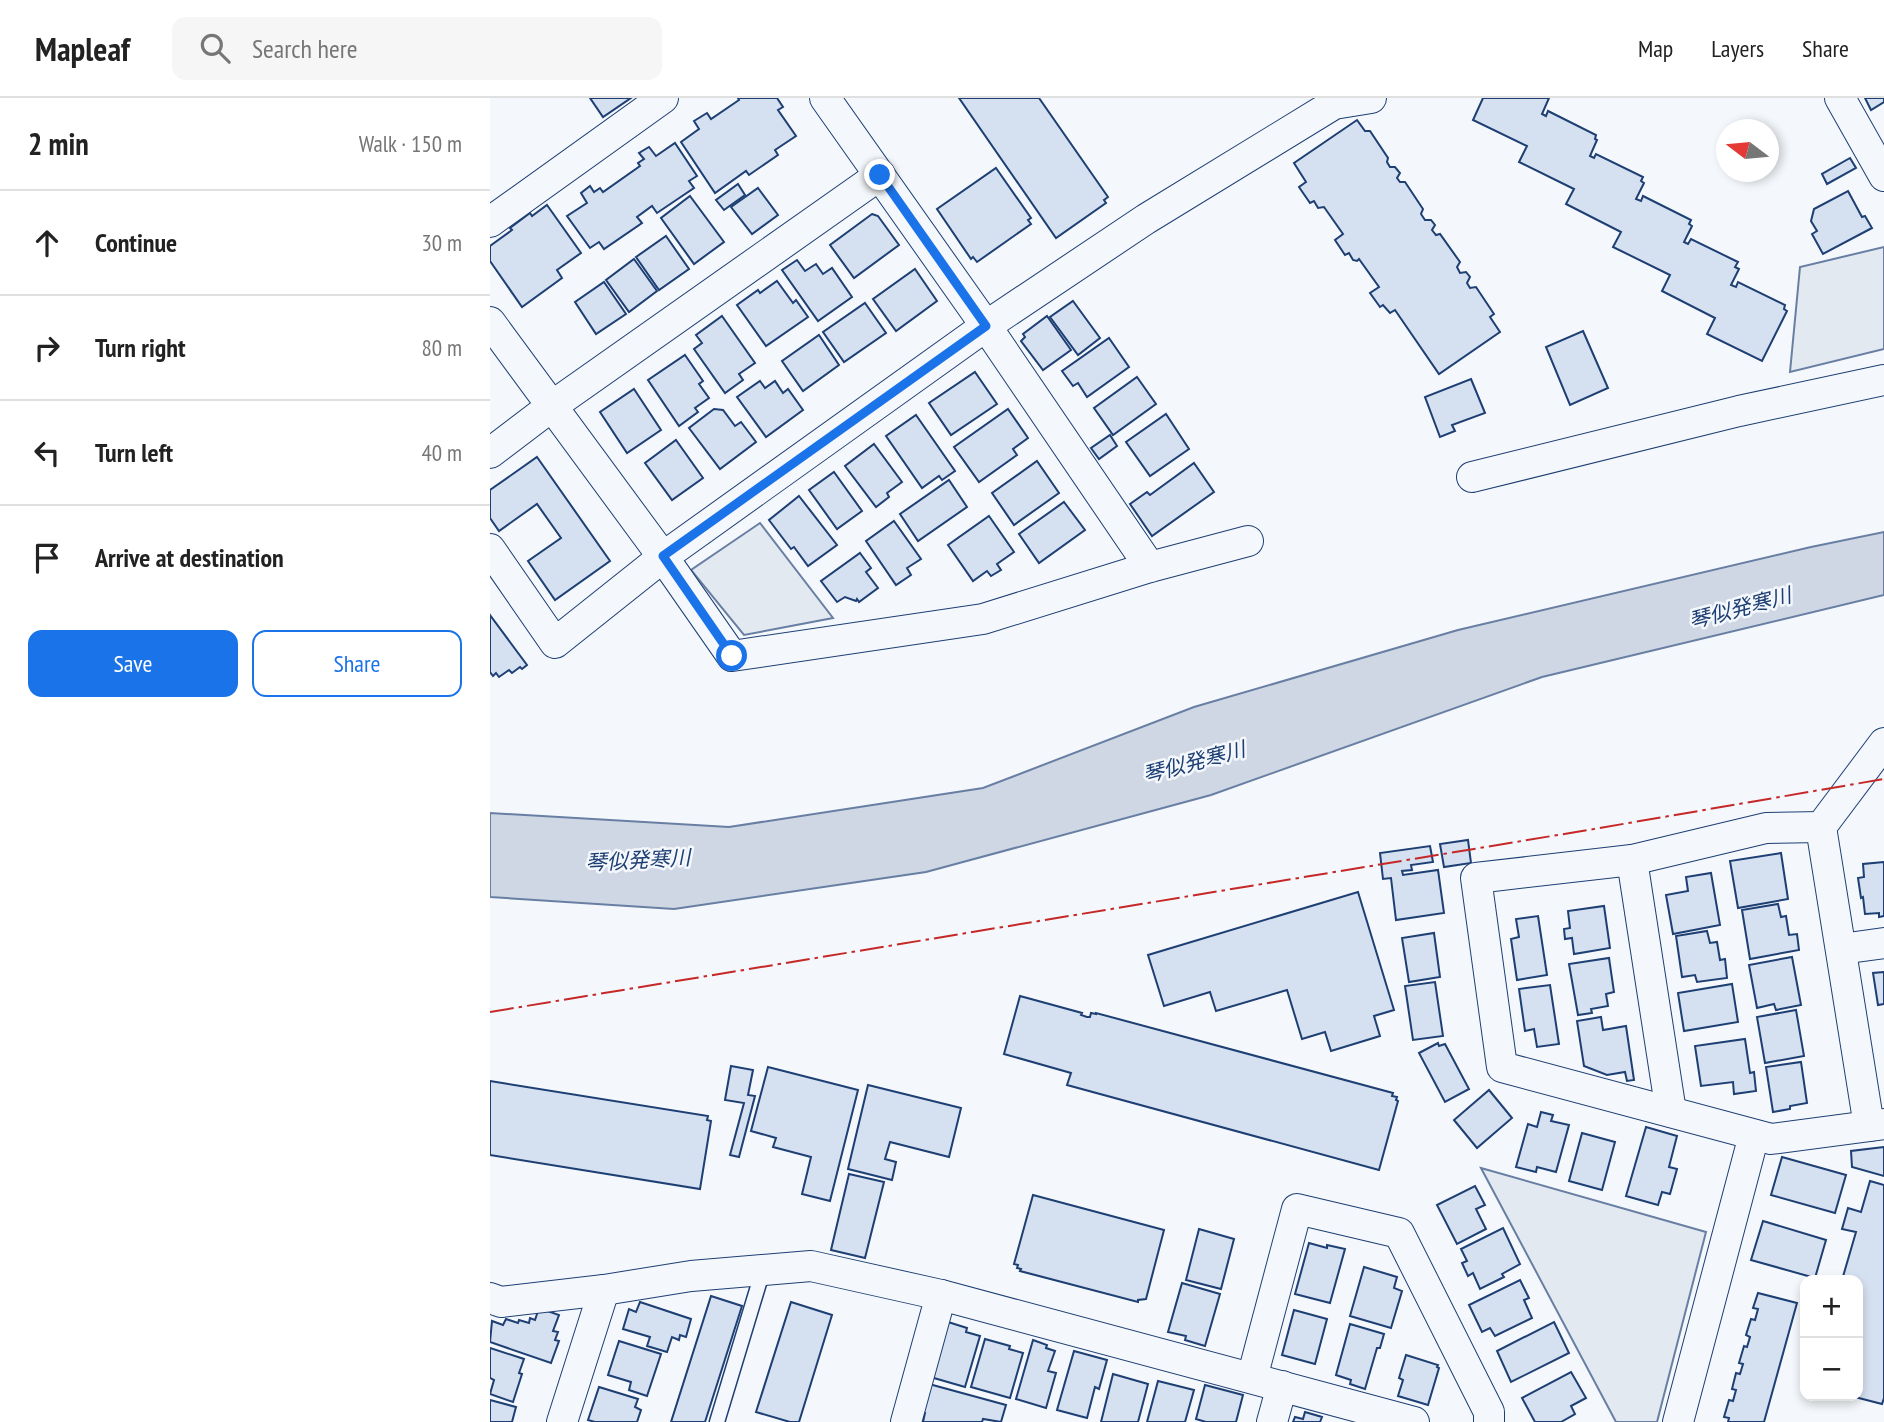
<!DOCTYPE html>
<html lang="en">
<head>
<meta charset="utf-8">
<style>
	:root { --surface:#fff; --page:#f6f6f6; --text:#222; --muted:#767676; --line:#e0e0e0; --accent:#1a73e8 }
	body { margin:0; font-family:"PT Sans Narrow","Noto Sans JP",sans-serif; background:var(--page); color:var(--text) }
	.controls { position:absolute; right:21px; bottom:21px; display:grid; overflow:hidden; border-radius:14px; box-shadow:0 4px 10px #0003 }
	.controls button { width:63px; height:63px; display:grid; place-items:center; padding:0; border:0; border-bottom:2px solid var(--line); background:var(--surface); color:var(--text); font:35px sans-serif }
	.compass { position:absolute; left:1226px; top:21px; width:63px; height:63px; border-radius:50%; background:var(--surface); box-shadow:0 4px 10px #0003; rotate:286deg }
	.stop { position:absolute; width:21px; height:21px; margin:-16px; border:5px solid #1a73e8; border-radius:50%; background:#fff }
	.stop.end { background:#1a73e8; border-color:#fff; box-shadow:0 2px 7px #0008 }
	.list { margin:0; padding:0; list-style:none }
	h2 { display:flex; justify-content:space-between; align-items:center; height:91px; margin:0; padding:0 28px; font-size:30px }
	h2 small { font-size:23px; font-weight:400; color:var(--muted) }
	.list li { display:grid; grid-template-columns:46px 1fr auto; gap:21px; align-items:center; box-sizing:border-box; height:105px; padding:0 28px; border-top:2px solid var(--line) }
	.list b { display:block; font-size:26px; white-space:nowrap }
	.list em { font-size:23px; font-style:normal; color:var(--muted) }
	.actions { display:flex; gap:14px; padding:21px 28px }
	.actions a { flex:1; padding:16px 0; border:2px solid var(--accent); border-radius:14px; text-align:center; font-size:24px; color:var(--accent) }
	.actions .main { background:var(--accent); color:#fff }
	.icon { flex:none; width:38px; height:38px; fill:none; stroke:currentColor; stroke-width:2; stroke-linecap:round; stroke-linejoin:round }
	.map { position:relative; flex:none; width:1394px; height:1324px; overflow:hidden }
	header { display:flex; align-items:center; gap:42px; box-sizing:border-box; height:98px; padding:0 35px; background:var(--surface); border-bottom:2px solid var(--line) }
	header strong { font-size:33px }
	nav { display:flex; gap:38px; margin-inline-start:auto; font-size:24px }
	.search { width:490px; height:63px; background:var(--page); display:flex; align-items:center; gap:18px; box-sizing:border-box; padding:0 24px; border-radius:14px; color:var(--muted); font-size:26px }
	main { display:flex }
	aside { flex:1; background:var(--surface) }
	.map>svg:first-child { display:block }
	.green { fill:#e3e9f0; stroke:#687fa3; stroke-width:2 }
	.water { fill:#cfd7e4; stroke:#687fa3; stroke-width:2 }
	.building { fill:#d5e0f0; stroke:#1d3f73; stroke-width:2 }
	.lines { fill:none; stroke-linecap:round; stroke-linejoin:round }
	.lane-casing { stroke:#1d3f73; stroke-width:17 }
	.street-casing { stroke:#1d3f73; stroke-width:32 }
	.lane { stroke:#f4f7fb; stroke-width:14 }
	.street { stroke:#f4f7fb; stroke-width:30 }
	.power { stroke:#c62828; stroke-width:2; stroke-dasharray:24 5 3.5 5; stroke-linecap:butt }
	.route { stroke:#1a73e8; stroke-width:9 }
	.labels { text-anchor:middle; dominant-baseline:central; stroke-width:5; stroke-linejoin:round; paint-order:stroke }
	.water-label { font-size:21px; font-style:italic; fill:#1d3f73; stroke:#f4f7fb }
</style>
</head>
<body>
<header>
<strong>Mapleaf</strong>
<div class="search"><svg class="icon" aria-label="search" viewBox="0 0 24 24"><circle cx="10" cy="10" r="6"/><path d="M15 15l6 6"/></svg>Search here</div>
<nav><a>Map</a><a>Layers</a><a>Share</a></nav>
</header>
<main>
<aside>
<h2>2 min<small>Walk · 150 m</small></h2>
<ul class="list">
<li><svg class="icon" aria-label="ahead" viewBox="0 0 24 24"><path d="M12 20V5M6 11l6-6 6 6"/></svg><div><b>Continue</b></div><em>30 m</em></li>
<li><svg class="icon" aria-label="right" viewBox="0 0 24 24"><path d="M7 20v-9h11M14 6l5 5-5 5"/></svg><div><b>Turn right</b></div><em>80 m</em></li>
<li><svg class="icon" aria-label="left" viewBox="0 0 24 24"><path d="M17 20v-9H6M10 6l-5 5 5 5"/></svg><div><b>Turn left</b></div><em>40 m</em></li>
<li><svg class="icon" aria-label="arrive" viewBox="0 0 24 24"><path d="M6 21V4h12l-3 4 3 4H6"/></svg><div><b>Arrive at destination</b></div></li>
</ul>
<div class="actions"><a class="main">Save</a><a>Share</a></div>
</aside>
<div class="map">
<svg width="1394" height="1324" viewBox="0 0 1394 1324">
	<rect width="100%" height="100%" fill="#f4f7fb"/>
	<!-- green -->
	<g class="green">
		<path d="M1394 149V251L1300 274 1310 169Z"/>
		<path d="M270 425 343 520 254 537 201 472Z"/>
		<path d="M991 1070 1216 1134 1167 1324H1126Z"/>
	</g>
	<!-- water -->
	<path class="water" d="M1394 434V497L1052 579 721 697 436 774 184 811 0 799V715L239 729 493 690 704 609 968 532 1321 449Z"/>
	<!-- building -->
	<g class="building">
		<path d="M100 0H141L113 19Z"/>
		<path d="M248 0H287L293 9 288 12 306 38 285 52 288 57 259 77 256 73 225 95 191 44 209 31 204 23 217 15 221 21 249 2Z"/>
		<path d="M469 0H549L618 99 614 102 616 105 566 140Z"/>
		<path d="M993 0H1059L1052 16 1056 18 1058 13 1106 37 1105 41 1107 42 1100 58 1104 60 1106 56 1153 79 1151 83 1154 85 1146 101 1151 103 1153 98 1201 122 1199 126 1202 128 1194 144 1198 146 1201 141 1248 164 1245 169 1249 171 1241 187 1246 189 1248 184 1295 207 1294 211 1297 213 1272 263 1217 236 1225 220 1172 193 1180 177 1123 149 1131 134 1076 106 1084 91 1029 64 1037 48 983 22Z"/>
		<path d="M1375 0H1394V4L1381 12Z"/>
		<path d="M867 22 875 33H880L898 60 897 64 900 69H905L910 75 907 80 910 84H915L933 111 931 116 935 122H941L945 127 942 132 946 137 950 136 970 164 967 169 970 175 976 174 980 179 977 185 980 190 986 189 1004 216 1000 219 1010 234 949 276 905 212 900 215 893 207 890 209 880 195 889 189 869 161 867 163 863 162 859 155 855 157 845 142 853 136 834 109 828 110 824 103 820 105 809 89 816 84 804 65Z"/>
		<path d="M185 45 207 78 199 83 204 90 167 115 162 108 147 119 152 125 114 151 109 144 100 150 77 118 97 105 91 95 100 88 104 94 110 90 113 94 150 68 148 65 154 61 149 55 159 49 166 58Z"/>
		<path d="M1360 60 1366 70 1337 86 1332 76Z"/>
		<path d="M506 70 541 120 538 122 541 126 487 164 483 159 481 161 447 111Z"/>
		<path d="M248 86 255 97 234 112 226 102Z"/>
		<path d="M268 90 288 117 262 136 241 109Z"/>
		<path d="M1358 93 1372 119 1375 118 1382 130 1333 156 1322 136 1327 133 1321 123 1324 111Z"/>
		<path d="M200 98 234 144 204 166 171 120Z"/>
		<path d="M57 107 91 155 67 172 72 180 32 209 0 163V148L22 132 20 130 40 115 42 118Z"/>
		<path d="M382 116 388 118 409 147 364 180 340 147Z"/>
		<path d="M176 138 199 171 169 192 146 159Z"/>
		<path d="M144 161 167 193 139 214 116 182Z"/>
		<path d="M307 162 315 173 326 166 333 176 342 170 362 199 328 223 292 172Z"/>
		<path d="M425 171 447 203 406 233 383 201Z"/>
		<path d="M287 183 303 205 306 202 318 219 276 248 247 207 268 192 270 195Z"/>
		<path d="M114 184 136 216 106 236 85 204Z"/>
		<path d="M583 203 610 240 588 257 560 219Z"/>
		<path d="M375 205 396 235 354 264 333 234Z"/>
		<path d="M232 218 265 265 249 276 253 282 235 295 204 251 212 245 206 237Z"/>
		<path d="M557 218 581 252 553 272 531 243 535 239 533 236Z"/>
		<path d="M1093 233 1118 290 1080 307 1056 249Z"/>
		<path d="M329 237 349 267 313 293 292 263Z"/>
		<path d="M619 240 639 269 597 299 588 285 583 288 572 273Z"/>
		<path d="M195 257 213 283 209 286 219 300 205 310 208 314 189 328 158 282Z"/>
		<path d="M485 274 507 306 461 337 439 305Z"/>
		<path d="M647 279 666 306 623 337 604 310Z"/>
		<path d="M981 281 995 315 962 327 965 333 950 339 935 299Z"/>
		<path d="M270 283 275 290 285 283 293 295 298 291 313 312 276 339 247 299Z"/>
		<path d="M144 291 171 332 137 355 110 314Z"/>
		<path d="M224 311 233 312 245 328 251 324 266 344 230 371 199 330Z"/>
		<path d="M518 311 538 340 523 351 527 357 489 384 464 349Z"/>
		<path d="M676 316 699 351 660 378 636 344Z"/>
		<path d="M426 317 465 373 452 382 449 378 432 390 396 338Z"/>
		<path d="M620 337 627 348 609 361 601 350Z"/>
		<path d="M186 342 213 380 182 402 155 365Z"/>
		<path d="M384 346 412 384 397 395 399 399 386 409 355 368Z"/>
		<path d="M47 359 120 463 65 502 38 463 71 440 47 406 9 433 0 420V392Z"/>
		<path d="M547 363 569 395 524 427 502 395Z"/>
		<path d="M704 365 724 394 662 438 640 406 657 394 660 397Z"/>
		<path d="M344 374 372 413 347 431 319 392Z"/>
		<path d="M459 382 477 409 428 443 410 416Z"/>
		<path d="M309 398 347 447 318 468 304 449 301 451 279 422Z"/>
		<path d="M574 404 595 432 549 465 529 436Z"/>
		<path d="M499 418 524 454 507 466 511 472 501 478 497 473 483 483 458 447Z"/>
		<path d="M404 423 431 461 417 470 421 477 406 487 376 443Z"/>
		<path d="M370 455 381 470 376 474 388 490 369 504 367 501 366 503 355 499 347 504 331 483Z"/>
		<path d="M0 517 37 567 32 571 30 569 22 575 19 572 9 579 6 575 3 578 0 574Z"/>
		<path d="M978 742 981 765 954 769 950 746Z"/>
		<path d="M940 748 943 764 921 767 922 772 912 773 913 777 948 772 954 815 906 822 901 780 893 781 890 755Z"/>
		<path d="M1291 755 1298 801 1248 810 1240 763Z"/>
		<path d="M1394 764V818L1389 819V815L1375 816 1373 799 1371 800 1368 780 1374 779 1373 766Z"/>
		<path d="M1221 775 1230 827 1183 836 1176 797 1198 793 1196 779Z"/>
		<path d="M868 794 904 912 884 918 890 938 841 953 835 934 812 941 797 892 726 913 720 894 674 908 658 857Z"/>
		<path d="M1288 806 1291 819 1296 818 1299 837 1307 836 1309 852 1260 861 1252 812Z"/>
		<path d="M1114 808 1120 850 1084 856 1082 840 1075 841 1074 831 1080 830 1078 813Z"/>
		<path d="M1048 818 1057 877 1027 882 1021 841 1029 839 1026 821Z"/>
		<path d="M1217 833 1220 845 1227 844 1230 862 1235 861 1237 880 1207 884 1205 877 1192 879 1186 838Z"/>
		<path d="M944 835 950 879 919 884 912 840Z"/>
		<path d="M1302 859 1311 907 1286 912 1284 906 1267 910 1259 867Z"/>
		<path d="M1119 860 1124 894 1116 896 1118 908 1101 911 1102 915 1088 917 1079 866Z"/>
		<path d="M1394 874V906L1388 907 1383 875Z"/>
		<path d="M945 884 953 938 923 942 915 888Z"/>
		<path d="M1242 886 1248 924 1194 933 1188 895Z"/>
		<path d="M1060 887 1069 946 1047 949 1044 931 1035 933 1029 891Z"/>
		<path d="M530 898 592 915 591 917 597 919H600L601 915 606 916V915L903 995 902 998 907 999 906 1002 908 1003 889 1072 577 987 581 975 514 956Z"/>
		<path d="M1306 912 1314 958 1275 965 1267 919Z"/>
		<path d="M1111 919 1113 932 1136 928 1144 982 1137 983 1135 974 1117 977 1094 968 1087 923Z"/>
		<path d="M1255 941 1260 975 1264 974 1266 993 1244 996 1243 984 1211 988 1205 948Z"/>
		<path d="M948 945 949 948 955 946 979 991 955 1004 929 955Z"/>
		<path d="M1311 964 1317 1005 1300 1008V1011L1283 1014 1276 969Z"/>
		<path d="M241 968 263 972 258 997 265 998 249 1059 240 1057 254 1005 235 1002Z"/>
		<path d="M278 969 368 992 340 1103 312 1096 321 1059 283 1049 286 1040 261 1033Z"/>
		<path d="M0 983 218 1018 217 1022 221 1023 210 1091 0 1057Z"/>
		<path d="M378 987 471 1010 459 1059 400 1044 395 1061 406 1064 402 1082 358 1071Z"/>
		<path d="M999 992 1022 1020 987 1050 964 1022Z"/>
		<path d="M1051 1014 1063 1017 1061 1023 1079 1027 1066 1074 1047 1069 1046 1074 1026 1069 1038 1026 1047 1029Z"/>
		<path d="M1156 1029 1187 1038 1179 1069 1187 1071 1180 1096 1172 1094 1168 1107 1136 1098Z"/>
		<path d="M1092 1035 1125 1044 1112 1092 1079 1083Z"/>
		<path d="M1394 1049V1078L1362 1069 1361 1053Z"/>
		<path d="M1292 1059 1356 1077 1345 1115 1281 1097Z"/>
		<path d="M359 1076 394 1084 375 1160 341 1152Z"/>
		<path d="M1380 1083 1394 1087V1300L1392 1306 1361 1298H1368V1182H1352L1366 1134 1352 1131 1358 1110 1371 1114Z"/>
		<path d="M985 1088 995 1107 986 1111 996 1131 967 1146 947 1107Z"/>
		<path d="M543 1097 674 1132 656 1201 648 1202V1204L530 1173 531 1171 527 1170 528 1167 524 1166Z"/>
		<path d="M1273 1123 1336 1142 1325 1180 1261 1162Z"/>
		<path d="M1013 1130 1030 1166 1012 1176 1014 1179 990 1191 983 1175 978 1178 972 1165 977 1163 971 1151Z"/>
		<path d="M709 1131 744 1141 731 1191 696 1182Z"/>
		<path d="M819 1145 837 1150V1147L855 1151 840 1205 805 1196Z"/>
		<path d="M874 1169 907 1179 904 1190 912 1193 901 1230 860 1218Z"/>
		<path d="M1030 1182 1039 1200 1034 1202 1042 1220 1005 1238 1000 1230 992 1234 979 1207Z"/>
		<path d="M692 1185 730 1196 715 1248 695 1242 696 1238 678 1234Z"/>
		<path d="M1268 1195 1307 1205 1274 1324H1238L1239 1320 1234 1319 1239 1302 1243 1303 1246 1292 1242 1291 1246 1275 1250 1276 1253 1266 1249 1265 1254 1248 1257 1249 1260 1239 1256 1237 1261 1221 1265 1222 1268 1211 1263 1210Z"/>
		<path d="M221 1198 252 1208 215 1324H181Z"/>
		<path d="M150 1204 201 1221 196 1239 190 1237 189 1242 182 1239 177 1254 157 1248 160 1239 133 1231 139 1211 146 1214Z"/>
		<path d="M301 1204 342 1217 309 1324H300L266 1314Z"/>
		<path d="M49 1210 69 1217 63 1233 68 1234 65 1242 69 1243 61 1265 0 1244 2 1223 13 1227 16 1221 28 1225 29 1222 39 1225 40 1220 45 1222Z"/>
		<path d="M804 1212 837 1221 825 1266 792 1257Z"/>
		<path d="M458 1224 477 1230 476 1234 490 1238 475 1289 437 1278Z"/>
		<path d="M1064 1224 1079 1255 1021 1284 1007 1253Z"/>
		<path d="M860 1226 894 1236 890 1250H887L875 1291 860 1286 861 1282 846 1277Z"/>
		<path d="M495 1241 520 1248 519 1251 533 1255 520 1300 481 1289Z"/>
		<path d="M543 1242 557 1247 556 1250 565 1253 558 1273 566 1275 556 1310 526 1301Z"/>
		<path d="M129 1243 171 1256 157 1298 139 1292 141 1284 118 1277Z"/>
		<path d="M0 1250 34 1261 29 1275 32 1276 23 1304 0 1296 4 1282 0 1280Z"/>
		<path d="M584 1253 617 1262 609 1291 605 1289 597 1320 567 1312Z"/>
		<path d="M916 1257 948 1267 947 1269 949 1270 938 1307 908 1298 913 1282 909 1280Z"/>
		<path d="M1081 1274 1096 1300 1081 1308 1085 1316 1071 1324H1045L1032 1300Z"/>
		<path d="M623 1276 658 1286 648 1324H611Z"/>
		<path d="M668 1283 704 1292 695 1324H657Z"/>
		<path d="M439 1286 516 1307 511 1324 493 1321 492 1324H433L435 1315 432 1314Z"/>
		<path d="M715 1287 753 1297 746 1324H716L706 1321Z"/>
		<path d="M109 1289 148 1301 145 1309 151 1312 147 1324H105L98 1322Z"/>
		<path d="M0 1302 26 1309 22 1324H0Z"/>
		<path d="M815 1314 832 1319 830 1324H803L805 1319 813 1321Z"/>
	</g>
	<g class="lines">
		<defs>
			<path id="lane" d="M227 1324 273 1172"/>
			<g id="street">
				<path d="M335 0 496 228 660 469"/>
				<path d="M1350 0 1394 78"/>
				<path d="M0 124 173 0"/>
				<path d="M0 224 173 459 496 228 656 121 844 6 881 0"/>
				<path d="M0 355 62 308 390 77"/>
				<path d="M982 379 1249 313 1394 282"/>
				<path d="M0 451 65 545 173 459 242 558 493 521 660 469 758 443"/>
				<path d="M1331 729 1276 730 1142 762 986 780 1012 969 1281 1041 1394 1026"/>
				<path d="M1142 762 1181 1014"/>
				<path d="M1351 851 1394 845"/>
				<path d="M1379 1028 1331 729 1394 645"/>
				<path d="M0 1200 11 1204 114 1192 201 1178 321 1168 451 1197 924 1324"/>
				<path d="M762 1280 807 1111 909 1135 999 1314V1324"/>
				<path d="M72 1324 114 1192"/>
				<path d="M416 1324 451 1197"/>
				<path d="M782 1324 792 1288"/>
				<path d="M1188 1324 1264 1037"/>
			</g>
		</defs>
		<!-- lane casing -->
		<use href="#lane" class="lane-casing"/>
		<!-- street casing -->
		<use href="#street" class="street-casing"/>
		<!-- lane -->
		<use href="#lane" class="lane"/>
		<!-- street -->
		<use href="#street" class="street"/>
		<!-- power -->
		<path class="power" d="M0 914 1098 732 1394 681"/>
	</g>
	<g class="lines">
		<!-- route -->
		<path class="route" d="M242 558 173 458 496 228 390 77"/>
	</g>
	<g class="labels">
		<!-- water labels -->
		<g class="water-label">
			<text transform="translate(1250 510) rotate(-15)">琴似発寒川</text>
			<text transform="translate(704 664) rotate(-15)">琴似発寒川</text>
			<text transform="translate(148 762) rotate(-3)">琴似発寒川</text>
		</g>
	</g>
</svg>
<div class="controls">
<button>+</button>
<button>−</button>
</div>
<svg class="compass" viewBox="-18 -18 36 36"><path d="M0-13l5 13h-10z" fill="#e53935"/><path d="M0 13l5-13h-10z" fill="#767676"/></svg>
<div class="stop" style="left:242px;top:558px"></div>
<div class="stop end" style="left:390px;top:77px"></div>
</div>
</main>
</body>
</html>
